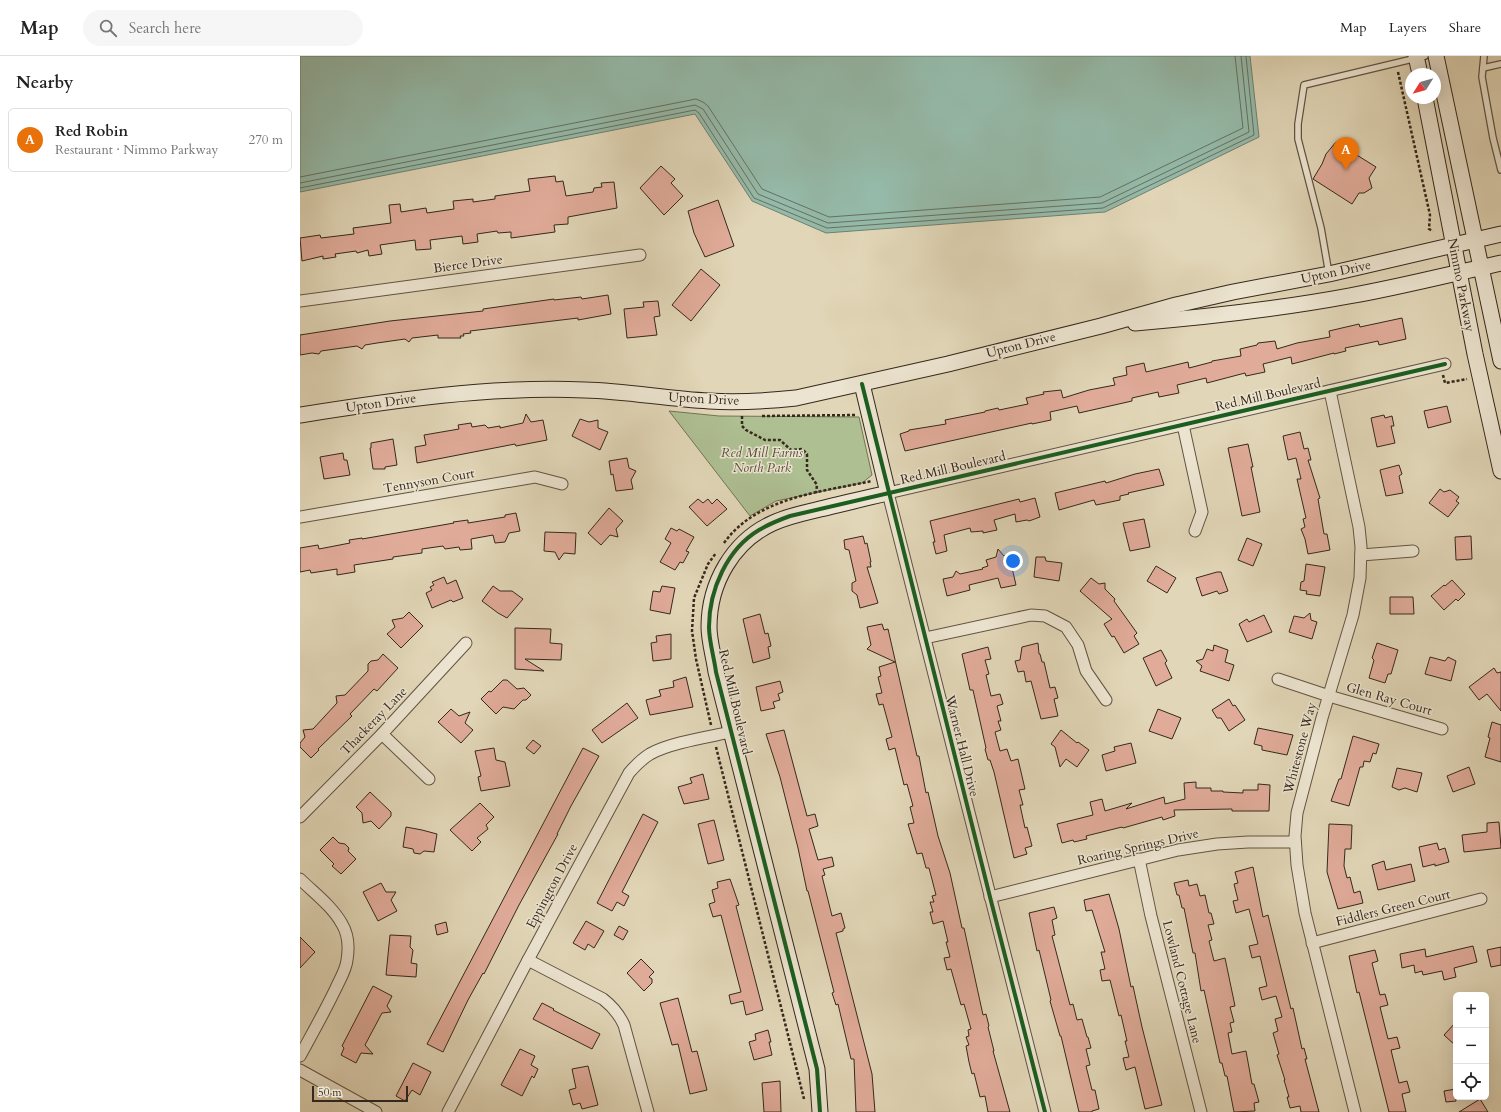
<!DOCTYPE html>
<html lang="en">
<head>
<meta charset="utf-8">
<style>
	:root { --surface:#fff; --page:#f6f6f6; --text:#222; --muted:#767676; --line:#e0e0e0; --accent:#0b8043 }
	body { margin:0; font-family:Cardo,serif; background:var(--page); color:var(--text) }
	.controls { position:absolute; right:12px; bottom:12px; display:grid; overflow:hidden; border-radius:6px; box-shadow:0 4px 16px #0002 }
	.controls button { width:36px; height:36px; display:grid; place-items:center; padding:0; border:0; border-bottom:1px solid var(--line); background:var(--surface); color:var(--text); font:20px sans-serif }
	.compass { position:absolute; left:1105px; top:12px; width:36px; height:36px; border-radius:50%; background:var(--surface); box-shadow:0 4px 16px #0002; rotate:233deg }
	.scale { position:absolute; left:12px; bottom:10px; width:96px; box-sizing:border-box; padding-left:4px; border:2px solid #35281c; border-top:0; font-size:11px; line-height:14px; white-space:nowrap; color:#35281c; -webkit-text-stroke:3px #ece4d0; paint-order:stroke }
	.you { position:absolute; left:713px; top:505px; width:14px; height:14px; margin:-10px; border:3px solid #fff; border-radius:50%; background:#1a73e8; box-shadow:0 0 0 6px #1a73e833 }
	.badge { display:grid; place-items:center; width:26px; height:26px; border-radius:50%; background:var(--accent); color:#fff; font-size:13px; font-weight:700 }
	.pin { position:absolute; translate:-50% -33px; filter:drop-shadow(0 1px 2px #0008) }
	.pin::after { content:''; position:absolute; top:21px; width:14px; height:12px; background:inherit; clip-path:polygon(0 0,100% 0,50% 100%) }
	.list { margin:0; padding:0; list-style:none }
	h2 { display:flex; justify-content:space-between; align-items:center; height:52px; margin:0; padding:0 16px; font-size:17px }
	h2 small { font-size:13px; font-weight:400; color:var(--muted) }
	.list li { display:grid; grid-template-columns:26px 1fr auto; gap:12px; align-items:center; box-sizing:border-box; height:64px; margin:0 8px 8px; padding:0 8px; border:1px solid var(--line); border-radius:6px }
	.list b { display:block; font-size:15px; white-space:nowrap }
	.list p { margin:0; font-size:13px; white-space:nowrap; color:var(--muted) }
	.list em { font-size:13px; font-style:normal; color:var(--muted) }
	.icon { flex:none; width:22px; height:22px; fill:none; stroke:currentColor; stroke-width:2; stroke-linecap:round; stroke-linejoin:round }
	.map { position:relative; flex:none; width:1201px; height:1056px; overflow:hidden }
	header { display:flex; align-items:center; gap:24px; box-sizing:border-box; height:56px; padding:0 20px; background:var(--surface); border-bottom:1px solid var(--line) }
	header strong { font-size:19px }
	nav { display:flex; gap:22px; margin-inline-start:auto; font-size:14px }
	.search { width:280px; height:36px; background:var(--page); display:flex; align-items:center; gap:10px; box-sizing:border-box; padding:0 14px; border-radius:22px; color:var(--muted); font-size:15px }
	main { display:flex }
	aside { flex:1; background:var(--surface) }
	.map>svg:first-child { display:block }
	.green { fill:#aebf92; stroke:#727457 }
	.water { fill:#95baa9; stroke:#6f8071 }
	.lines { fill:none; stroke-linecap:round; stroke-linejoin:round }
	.shore { stroke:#657162; stroke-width:1 }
	.building { fill:#e0ab99; stroke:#35281c }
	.lane-casing { stroke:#605443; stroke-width:8 }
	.street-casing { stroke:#605443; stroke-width:13 }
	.secondary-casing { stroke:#35281c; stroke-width:17 }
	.path { stroke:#35281c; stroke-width:2.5; stroke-dasharray:3 2; stroke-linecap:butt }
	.lane { stroke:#ece4d0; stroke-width:5.5 }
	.street { stroke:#ece4d0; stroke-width:11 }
	.secondary { stroke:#ece4d0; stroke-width:15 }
	.cycleway-casing { stroke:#ece4d0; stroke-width:6 }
	.cycleway { stroke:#1b5e20; stroke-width:4 }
	.labels { text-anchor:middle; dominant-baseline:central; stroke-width:3; stroke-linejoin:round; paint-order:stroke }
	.street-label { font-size:13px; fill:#35281c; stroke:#ece4d0 }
	.park-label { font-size:13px; font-style:italic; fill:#534e3a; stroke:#ece4d0 }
</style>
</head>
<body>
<header>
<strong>Map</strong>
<div class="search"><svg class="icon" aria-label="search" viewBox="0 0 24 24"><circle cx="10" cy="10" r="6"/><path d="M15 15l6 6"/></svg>Search here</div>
<nav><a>Map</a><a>Layers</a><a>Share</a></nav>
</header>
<main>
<aside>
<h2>Nearby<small></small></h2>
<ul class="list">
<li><span class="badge" style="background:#e8710a">A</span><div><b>Red Robin</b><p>Restaurant · Nimmo Parkway</p></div><em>270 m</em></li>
</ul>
</aside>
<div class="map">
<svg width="1201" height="1056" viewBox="0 0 1201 1056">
	<rect width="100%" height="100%" fill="#e1d6b7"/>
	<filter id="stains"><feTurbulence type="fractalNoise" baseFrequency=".005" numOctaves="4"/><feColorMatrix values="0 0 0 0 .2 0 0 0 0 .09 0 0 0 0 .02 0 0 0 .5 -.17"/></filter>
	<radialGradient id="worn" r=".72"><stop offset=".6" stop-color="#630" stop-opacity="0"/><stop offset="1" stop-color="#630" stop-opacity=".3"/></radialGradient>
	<!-- green -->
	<path class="green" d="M369 355 419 360 559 361 572 419 562 427 476 445 450 460Z"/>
	<!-- water -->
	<path class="water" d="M0 0H950L959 81 805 156 526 177 452 145 395 58 0 136Z"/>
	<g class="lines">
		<!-- shore -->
		<g class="shore">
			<path d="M0 121 396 43 403 46 408 50 462 133 529 161 800 141 943 72 935 0"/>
			<path d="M0 127 395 49 403 53 458 138 528 167 802 147 949 76 941 0"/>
			<path d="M0 132 395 54 399 57 454 142 527 172 803 152 954 79 946 0"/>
		</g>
	</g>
	<!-- building -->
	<g class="building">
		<path d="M1036 86 1076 111 1069 122 1072 132 1064 137H1059L1052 148 1013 123 1022 108 1026 98Z"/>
		<path d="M361 110 375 123 371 127 383 140 364 159 340 132Z"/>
		<path d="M255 120 256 126 263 125 266 140 293 136 294 132 302 131 301 127 314 126 317 152 268 161V168L254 169 255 176 211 182V176L198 177 197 175 177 178 178 186 163 188 162 180 130 184 131 193 116 194 115 184 80 189 82 198 69 200 68 194 57 197 56 195 35 198 36 201 23 203V200L2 205 0 182 20 179 21 182 54 178 53 172 91 167 89 149 100 148 101 156 126 152 127 157 154 153 153 145 173 143V146L195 143V140L230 135 228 123Z"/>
		<path d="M418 144 434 190 405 201 394 177 388 155Z"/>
		<path d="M401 213 420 229 391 265 372 249Z"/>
		<path d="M308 239 311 258 278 264V262L170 275 171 277 163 278 164 280H160L161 282H138V279L112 282 109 286 105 283 77 287 65 289 62 293 57 290 21 295 19 298 12 297 0 299V279L90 265 183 255V253L254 243V244L281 241 282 243Z"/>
		<path d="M358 245 360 260 354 261 357 279 327 282 324 253 344 251 343 246Z"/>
		<path d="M1102 262 1106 283 1079 289 1078 285 1045 292 1046 295 1034 298V297L992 308 991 301 963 308 965 316 946 320 945 317 907 327 906 322 877 329 879 337 859 341 858 336 832 342V345L779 357 777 350 750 356 751 364 732 368V367L605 395 600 378 609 375V374L646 368 645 364 685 356V355L698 352 699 354 728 348 726 342 744 338 743 336 761 334 763 342 789 334 815 329 813 322 827 319 826 311 844 307 846 316 888 306 889 312 912 306V305L941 300 940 293 957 289 958 287 975 285 977 293 997 287 1030 281 1029 275 1059 268 1060 271Z"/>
		<path d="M1147 350 1151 366 1128 372 1124 355Z"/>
		<path d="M226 358 231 366 243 364 247 384 216 390 215 388 117 407 115 391 126 389 124 379 159 373 158 369 171 367 172 371 185 369 188 372 200 370V372L223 367Z"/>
		<path d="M1084 359 1085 362 1092 360 1094 370H1091L1095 387 1077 391 1071 362Z"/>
		<path d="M280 363 289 366 298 364V372L308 376 300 394 272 380Z"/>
		<path d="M1000 376 1004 393 1008 392 1011 404H1008L1020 442 1018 443 1024 478H1027L1030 494 1008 498 1005 483 1001 473 1005 471 1003 463 1006 462 997 423H1001L996 402 988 404 983 380Z"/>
		<path d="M93 383 97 409 85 411V413H73L70 392H71V387Z"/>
		<path d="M948 388 953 411H951L960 456 942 460 928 392Z"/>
		<path d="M43 397 44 404H47L50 419 24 423 20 401Z"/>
		<path d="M327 402 329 412 336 415 331 424 333 433 316 435 313 418 311 419 309 405Z"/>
		<path d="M1099 409 1102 418 1099 420 1103 437 1086 440 1080 414Z"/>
		<path d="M859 413 864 429 828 437 829 438 820 440V444L796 449 794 444 759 454 755 437 805 425 806 427 835 418Z"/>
		<path d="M1140 433 1144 436 1150 434 1159 441 1156 445 1159 447 1148 461 1129 447Z"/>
		<path d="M735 442 740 461 729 465 727 464 716 466 715 458 694 464 697 474 683 477V475L671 476 670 472 644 479 647 495 636 498 633 486H635L630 465 719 443 720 446Z"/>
		<path d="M398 443 403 447 408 443 412 448 417 443 427 453 407 470 389 451Z"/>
		<path d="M309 452 323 465 316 473 318 481 310 479 301 489 288 477Z"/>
		<path d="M216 457 220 475 209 477 205 486 195 487 193 479 171 483 172 493 160 494 159 491 145 493 143 490 122 493V497L93 501V503L54 509 55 516 37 519V513L11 517 10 514 0 516V492L18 489 19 493 50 487 49 484 62 482V483L154 467 153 466 168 464V467L205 461V459Z"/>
		<path d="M844 463 850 491 830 495 823 467Z"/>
		<path d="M371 472 377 475 379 473 394 481 386 495 389 496 383 507 380 506 375 514 360 506 371 487 365 483Z"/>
		<path d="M245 476 276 477 275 498 264 497 259 504 255 496 244 495Z"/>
		<path d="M563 480 565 488 567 487 571 506H570L571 511H567L578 547 560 552 557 539 552 535V527L556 525 549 494 545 493 544 484Z"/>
		<path d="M1171 480 1172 503 1156 504 1155 481Z"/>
		<path d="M947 482 962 488 953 510 938 504Z"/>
		<path d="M698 493 704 500 709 499 716 529 701 532 698 522 669 529 670 534 647 540 643 523 653 521 656 515 660 518 683 513 682 512 688 510 686 504 696 501Z"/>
		<path d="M736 501H745L746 505 762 507 759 525 734 521Z"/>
		<path d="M1006 508 1025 511 1020 540 1006 538 1007 535 1000 534 1001 526 1004 525Z"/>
		<path d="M856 510 876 522 867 537 847 525Z"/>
		<path d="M917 516H921L928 535 919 538 917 535 902 540 896 522Z"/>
		<path d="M144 521 147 528 156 524 163 542 153 546 151 544 132 552 126 537 132 534 130 531 134 529 132 526Z"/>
		<path d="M791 522 799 528 805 527V533L815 543 814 545 837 577 834 580 839 588 824 597 814 580 812 581 804 568 812 563 780 535Z"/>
		<path d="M1152 524 1165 538 1158 545 1156 543 1144 554 1131 540 1144 529 1145 530Z"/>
		<path d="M193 530 200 535H212L223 543 207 562 198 557 182 545Z"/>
		<path d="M362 530 375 532 370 558 350 554 353 535 360 536Z"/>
		<path d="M1090 541H1113L1114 558H1090Z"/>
		<path d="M109 556 123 570 101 592 87 578 95 571 92 564 103 562Z"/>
		<path d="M1010 557 1011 564 1017 566 1012 583 989 576 994 560 1004 562Z"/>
		<path d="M460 558 465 578 468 577 471 590 468 591 470 602 453 607 443 563Z"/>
		<path d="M964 559 972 576 947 586 939 568 947 563 949 566Z"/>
		<path d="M582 568 584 574 588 573 617 700H619L626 737 628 736 638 780 650 817 662 872H664L683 959 686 958 689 970 688 971 694 995H693L710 1056H688L685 1040 680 1041 674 1017 672 1018 669 1006 666 990 669 989 666 981 669 980 668 974 671 973 664 948 661 949 651 913 647 914 644 902 650 901 646 886H648L643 865 633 868 630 856H633L630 846H634L632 840 636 839 629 812H626L622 797 617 798 608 768 614 767 610 751 613 750 607 728 604 729 595 692 589 694 586 683 592 681 583 648 579 649 576 638 582 637 578 621 581 620 579 611 595 606 567 593 571 589 567 571Z"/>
		<path d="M215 572 251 573 250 587 262 588 261 604 225 603 244 615 215 613Z"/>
		<path d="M371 578V603L353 605 351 587 357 586 356 580Z"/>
		<path d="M738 587 739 598H740L742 606H744L750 632 755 631 758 642 754 643 758 660 741 663 731 625 726 626 724 615 718 616 715 605 720 604 722 591Z"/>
		<path d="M1077 587 1098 594 1091 618H1088L1085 627 1069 622 1074 604 1072 602Z"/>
		<path d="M914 589 928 594 925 606 934 609 929 625 900 615 902 610 896 605 903 603 907 593 913 595Z"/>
		<path d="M688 591 691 603 685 604 689 618 686 619 691 640 700 638 703 648 697 650 701 665H698L701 674 695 676 700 695 707 693 711 705 718 703 725 733 719 734 723 749H720L725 772 727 771 732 790 725 792 727 798 714 802 694 716 690 704H688L685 693 686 692 673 634H670L662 598Z"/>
		<path d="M861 594 867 605 865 607 872 622 856 630 843 602Z"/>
		<path d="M83 598 98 612 77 635 74 633 50 658 52 660 18 693 19 694 11 702 0 691V687L5 681 3 674 13 673 37 647 36 640 45 639 68 615V608L71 605 78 604Z"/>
		<path d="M1130 601 1145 605 1148 601 1156 605 1151 625 1125 618Z"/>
		<path d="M1194 612 1197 617 1201 616V655L1187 638 1179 644 1169 631Z"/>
		<path d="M386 621 393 651 350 659 346 644 361 640 359 634 374 631 373 625Z"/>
		<path d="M203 624H207L217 633 224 632 231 639 226 644H223L214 653 203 651 196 658 181 643 189 635 191 636Z"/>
		<path d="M480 625 483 636 478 638 480 644 473 646 475 652 461 655 456 631Z"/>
		<path d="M929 643 933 650 935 649 945 664 929 675 921 662H917L912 654Z"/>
		<path d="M327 647 338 662 302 687 292 674Z"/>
		<path d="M151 653 159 660 170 656 165 667 173 674 161 687 138 666Z"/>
		<path d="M858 653 881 662 872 683 849 675Z"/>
		<path d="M1192 666 1201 669V706L1185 701 1190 682 1188 681Z"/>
		<path d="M958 672 993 679 987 699 962 694V690L954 688Z"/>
		<path d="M484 674 507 760 515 758 518 770 509 773 518 804 532 801 534 810 523 813 525 819 522 820 532 860 541 857 545 872 543 873V875L536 877 572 1018 575 1056H556L554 1003H551L538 948 536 949 532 937 534 936 508 835H507L498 792 480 721 466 678Z"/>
		<path d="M761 674 777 687 778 686 789 694 777 711 766 703 760 711 755 691 751 688Z"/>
		<path d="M1053 680 1079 688 1076 698 1073 697 1070 706 1064 705 1063 711H1060L1049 750 1031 745 1039 723H1041Z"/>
		<path d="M233 684 241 690 234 698 226 692Z"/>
		<path d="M831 687 836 707 806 715 802 699 815 695 814 691Z"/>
		<path d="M194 692 196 704 205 706 210 730 181 735 178 721 181 720 175 695Z"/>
		<path d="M283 692 299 700 271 750 257 778H258L219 849 184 918 183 917 168 944 143 996 127 988Z"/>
		<path d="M1169 711 1175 728 1153 736 1147 720Z"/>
		<path d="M1097 712 1122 717 1117 736 1105 732 1099 734 1092 731Z"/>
		<path d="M403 718 409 743 384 748 378 731 392 727 390 722Z"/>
		<path d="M896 726V732H911V735H923V736L943 737V734H958V728L970 729 969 755H932V753L874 754 875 760 863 764 862 761 823 772 822 771 786 780 787 783 774 786 773 784 762 787 757 768 793 759 790 746 802 743 805 755 832 747 826 753 864 741 865 748 885 743 884 727Z"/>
		<path d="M70 736 91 756V760L79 773 71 765 63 767 62 757 56 751Z"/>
		<path d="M180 747 194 761 186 769 188 773 177 782 181 786 172 795 150 774Z"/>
		<path d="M343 758 358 766 322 836 329 840 324 850 317 846 312 855 297 847Z"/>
		<path d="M414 764 424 804 408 808 398 768Z"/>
		<path d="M1199 766 1201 792 1164 796 1162 779 1187 776V767Z"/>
		<path d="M1029 768 1052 769 1051 793H1045L1044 810 1047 822 1050 821 1054 837 1060 835 1063 847 1038 853 1027 816Z"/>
		<path d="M106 771 122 774 137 778 134 796 124 795 120 798 114 797 113 793 103 791Z"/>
		<path d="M33 781 39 787 45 788 49 792 48 795 56 803 41 818 32 810 34 808 20 794Z"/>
		<path d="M1137 787 1139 794 1145 792 1149 806 1135 810V808L1123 811 1119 791Z"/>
		<path d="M1084 805 1086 814 1111 808 1115 825 1078 834 1072 809Z"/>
		<path d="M953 811 963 861 968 859 991 953 993 952 1002 993 1004 992 1007 1003H1005L1019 1056H1001L1000 1050 990 1052 987 1041H989L984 1024H985L977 999 979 998 973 977 978 975 975 963 982 961 976 940 962 944 959 932 967 930 960 900 952 902 949 890 958 888 949 853 936 857 933 845 938 844 934 828 938 827 935 816Z"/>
		<path d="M430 823 439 849 436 850 463 954 446 959 443 945 431 948 429 939 441 936 421 859 413 861 409 848 415 846 412 834 418 832 417 826Z"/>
		<path d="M888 824 889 830 897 828 900 840 905 839 909 857H911L914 868 908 869 912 884 909 885 914 905 925 902 935 950 930 951 934 966 930 967 932 976 928 977 932 998 946 995 952 1028H954L959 1046 954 1047 955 1055 934 1056 927 1020H925L922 1007H920L904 934 901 935 895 897H893L884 852H882L879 839H877L874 827Z"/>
		<path d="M81 827 86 836H96L91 844 97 855 78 865 63 836Z"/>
		<path d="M809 838 819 873 831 931 833 930 842 971 862 1049 845 1053 835 1011 826 1014 823 1002 829 1001 825 985H827L821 959 819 960 810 924 802 925 800 914 805 913 801 896H805L792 854 786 855 784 844Z"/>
		<path d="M754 851 757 862 752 864 755 879 752 880 770 949 773 948 777 964 782 963 787 981H788L791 992 786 993 790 1009 786 1010 792 1034H795L799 1053 792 1055V1056H779L761 980H760L750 945 751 944 739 894 737 895 729 857Z"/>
		<path d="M286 865 304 875 294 892 288 888 285 894 273 887Z"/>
		<path d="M146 866 148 876 137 879 135 869Z"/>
		<path d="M319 870 328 875 323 884 314 879Z"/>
		<path d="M90 879 111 880 110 891 113 894 111 907 117 908 116 921 86 919Z"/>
		<path d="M0 881 15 896 0 912Z"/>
		<path d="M1173 890 1177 906 1154 912 1156 921 1144 924 1142 915 1123 919 1122 915 1115 917 1114 909 1102 912 1100 898 1125 893 1126 901Z"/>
		<path d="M1201 891V909L1191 911 1187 894Z"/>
		<path d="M1075 894 1078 905 1072 907 1080 939 1085 938 1088 949 1080 951 1088 983 1097 981 1100 992 1091 994 1099 1027 1107 1025 1110 1036 1102 1038 1106 1056H1089L1059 936 1057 937 1049 900Z"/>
		<path d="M341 903 354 916 349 921 352 923V927L344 935 327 917Z"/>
		<path d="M73 930 92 940 87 950 91 956 82 957 65 989 73 998 61 997 56 1007 41 999 44 992 42 990Z"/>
		<path d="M378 942 392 996 397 995 407 1034 390 1038 378 988 372 989 360 947Z"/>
		<path d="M242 947 254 953 253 954 300 978 292 993 233 963Z"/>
		<path d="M1156 966V990L1144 979Z"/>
		<path d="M468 974 471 986H469L472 999 454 1004 449 986 456 984 455 978Z"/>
		<path d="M220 993 235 1000 231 1009 238 1013 234 1022 232 1020 222 1040 201 1029Z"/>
		<path d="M113 1007 131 1016 120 1039 112 1034 105 1045 96 1040Z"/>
		<path d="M288 1010 298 1049 282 1053 280 1047 273 1049 269 1034 276 1032 272 1013Z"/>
		<path d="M480 1025 481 1056H464L462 1027Z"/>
		<path d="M1156 1033V1045L1146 1046 1144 1035Z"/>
		<path d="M1180 1043 1188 1056H1159Z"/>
	</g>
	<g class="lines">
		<defs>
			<g id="lane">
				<path d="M1184 0 1182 21 1193 82 1201 114"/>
				<path d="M1183 12 1201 8"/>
				<path d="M1029 218 1021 172 998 83V68L1004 29 1125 0"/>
			</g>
			<g id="street">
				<path d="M0 245 340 199"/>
				<path d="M1030 335 1059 471 1061 491 1060 522 1053 559 1022 662 997 757 995 780 997 809 1005 857 1055 1056"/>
				<path d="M883 369 902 456 895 475"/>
				<path d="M0 461 235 421 262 428"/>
				<path d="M1061 499 1113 495"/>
				<path d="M625 582 731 559 745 560 766 571 778 589 786 615 806 644"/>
				<path d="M978 623 1029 640 1142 673"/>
				<path d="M82 678 129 723"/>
				<path d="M0 761 82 678 166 587"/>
				<path d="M839 803 851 860 901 1056"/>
				<path d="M0 823C14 837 32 850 42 868 48 878 49 892 47 904 46 914 40 923 36 932 25 955 12 978 0 1000"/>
				<path d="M690 841 878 794 917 788 948 786H995"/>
				<path d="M1012 887 1181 843"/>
				<path d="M228 904 303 943C312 950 319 958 324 969L348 1056"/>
				<path d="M0 1014 76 1056"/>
				<path d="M148 1056 228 904 329 717C335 710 342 703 350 698 369 687 408 681 431 676"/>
				<path d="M745 1056 588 437 1145 308"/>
			</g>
			<g id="secondary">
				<path d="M1116 0 1120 18"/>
				<path d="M1136 0 1201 305"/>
				<path d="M1125 42 1175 298 1201 415"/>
				<path d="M835 267C907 261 979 253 1049 240 1100 231 1150 218 1201 207"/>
				<path d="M0 359C95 344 189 330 285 334 327 335 367 343 409 345 437 347 467 345 496 342L648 308 801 270 876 249 933 236 1029 218 1201 178"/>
				<path d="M520 1056 517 1013 416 616C414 601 409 585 409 571 409 527 433 485 473 467 488 460 504 457 520 453 542 448 565 442 588 437L562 328"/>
			</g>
		</defs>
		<!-- lane casing -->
		<use href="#lane" class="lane-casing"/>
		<!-- street casing -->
		<use href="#street" class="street-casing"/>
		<!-- secondary casing -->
		<use href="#secondary" class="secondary-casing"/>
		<!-- path -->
		<g class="path">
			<path d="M1098 16 1130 159 1129 173 1133 175"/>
			<path d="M1143 319 1145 327 1167 323"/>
			<path d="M442 360V370L446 374 465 384H480L491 394 502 393 507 398V414L517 429 516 437"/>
			<path d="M462 360 557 359"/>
			<path d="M424 487C457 441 521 436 572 425"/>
			<path d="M411 669 396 603 392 575 394 542 408 508 416 497"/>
			<path d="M416 691 504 1043"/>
		</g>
		<!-- lane -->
		<use href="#lane" class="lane"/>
		<!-- street -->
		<use href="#street" class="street"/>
		<!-- secondary -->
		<use href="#secondary" class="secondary"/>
		<defs>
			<g id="cycleway">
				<path d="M562 328 690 841 745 1056"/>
				<path d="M520 1056 517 1013 416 616C414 601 409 585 409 571 409 534 427 493 459 474 469 468 479 464 490 460L1145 308"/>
			</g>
		</defs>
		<!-- cycleway casing -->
		<use href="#cycleway" class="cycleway-casing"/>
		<!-- cycleway -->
		<use href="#cycleway" class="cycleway"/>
	</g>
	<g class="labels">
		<!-- street labels -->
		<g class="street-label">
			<text transform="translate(168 208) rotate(-8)">Bierce Drive</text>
			<text transform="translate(1036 216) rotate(-12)">Upton Drive</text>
			<text transform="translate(1161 229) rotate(79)">Nimmo Parkway</text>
			<text transform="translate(721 289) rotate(-14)">Upton Drive</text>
			<text transform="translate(968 339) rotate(-13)">Red Mill Boulevard</text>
			<text transform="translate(404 343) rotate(3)">Upton Drive</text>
			<text transform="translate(81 347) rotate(-8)">Upton Drive</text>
			<text transform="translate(653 412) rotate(-13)">Red Mill Boulevard</text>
			<text transform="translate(129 425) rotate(-10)">Tennyson Court</text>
			<text transform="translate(1089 643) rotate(16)">Glen Ray Court</text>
			<text transform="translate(435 646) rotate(77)">Red Mill Boulevard</text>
			<text transform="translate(74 665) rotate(-46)">Thackeray Lane</text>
			<text transform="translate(662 690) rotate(76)">Warner Hall Drive</text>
			<text transform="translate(1000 692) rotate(-75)">Whitestone Way</text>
			<text transform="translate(838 791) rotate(-13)">Roaring Springs Drive</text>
			<text transform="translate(252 830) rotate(-62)">Eppington Drive</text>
			<text transform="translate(1093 852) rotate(-14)">Fiddlers Green Court</text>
			<text transform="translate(882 926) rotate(76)">Lowland Cottage Lane</text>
		</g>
		<!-- park labels -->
		<g class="park-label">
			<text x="462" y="397">Red Mill Farms<tspan x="462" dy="15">North Park</tspan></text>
		</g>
	</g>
	<rect width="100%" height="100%" filter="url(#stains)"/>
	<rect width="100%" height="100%" fill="url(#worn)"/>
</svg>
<div class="controls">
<button>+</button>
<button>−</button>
<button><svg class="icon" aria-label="locate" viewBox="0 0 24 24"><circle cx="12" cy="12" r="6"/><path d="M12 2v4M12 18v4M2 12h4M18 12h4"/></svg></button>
</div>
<svg class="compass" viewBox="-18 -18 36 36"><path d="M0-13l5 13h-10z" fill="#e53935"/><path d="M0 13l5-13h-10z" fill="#767676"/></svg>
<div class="scale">50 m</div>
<div class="you"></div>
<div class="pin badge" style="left:1046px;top:114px;background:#e8710a">A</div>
</div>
</main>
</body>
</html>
